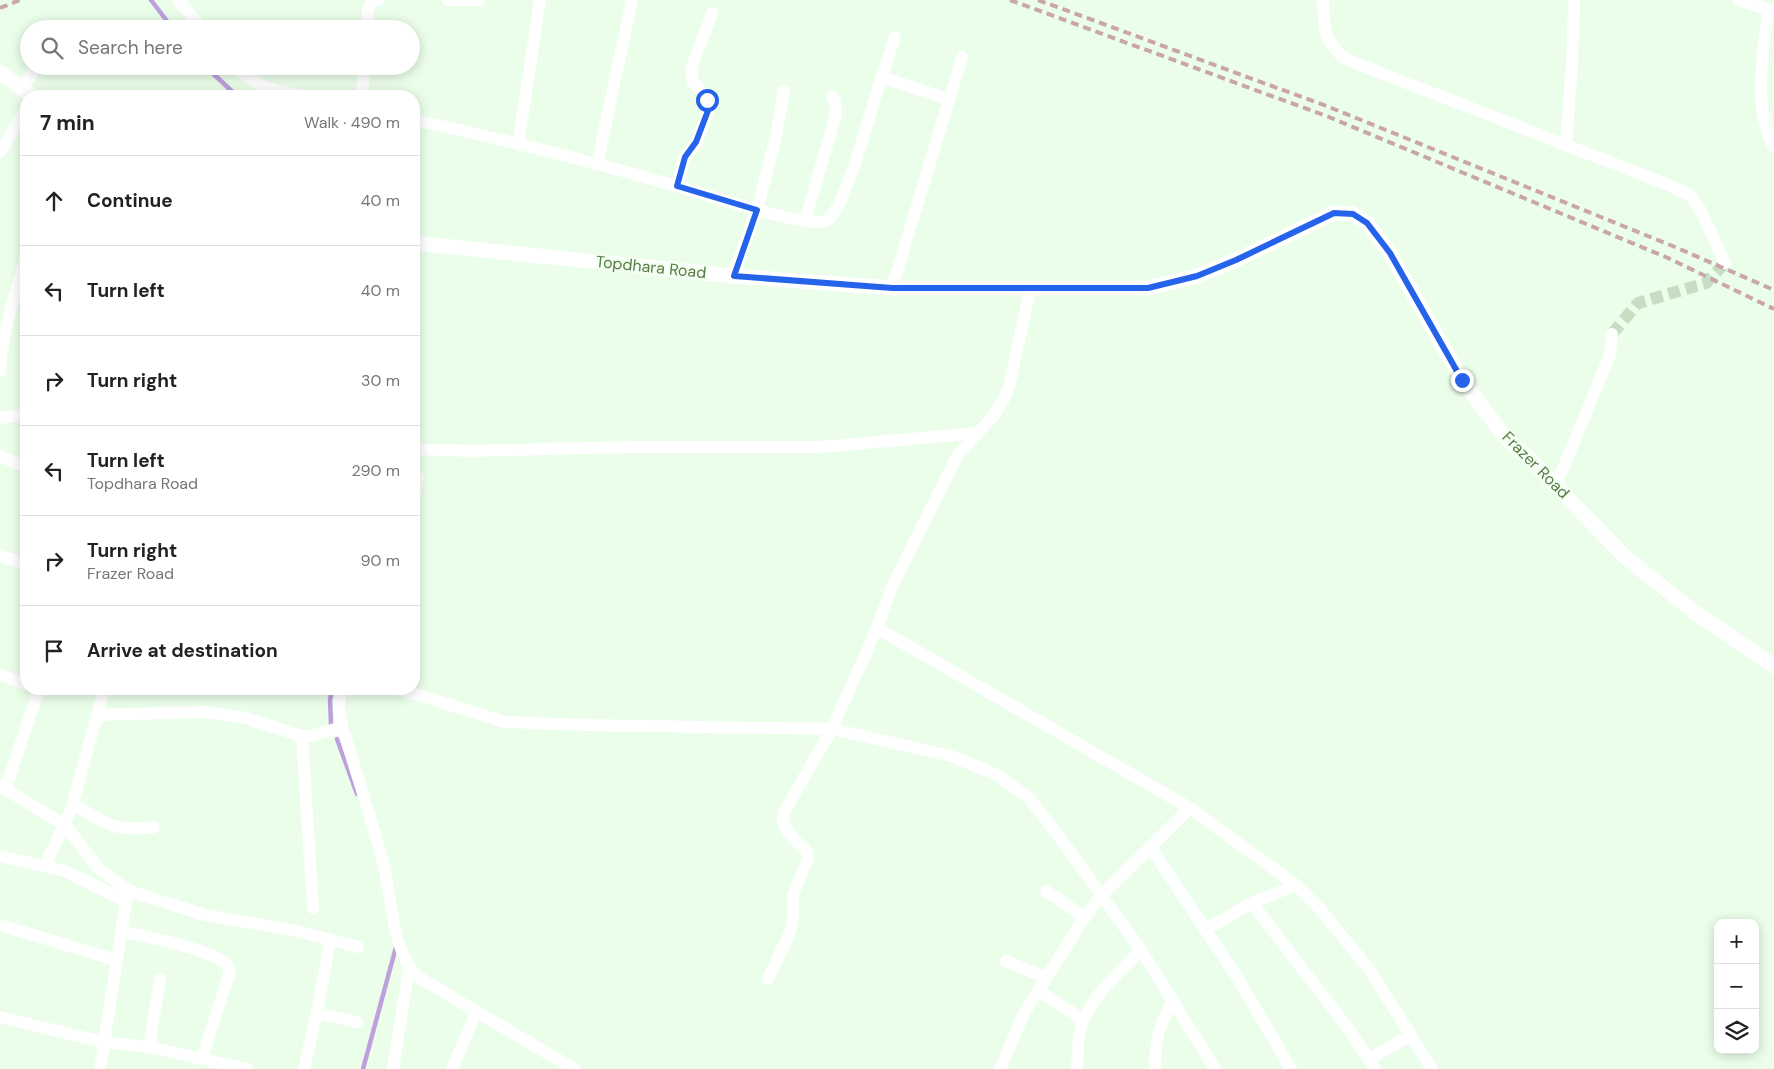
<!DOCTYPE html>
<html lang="en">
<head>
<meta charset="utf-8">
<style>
	:root { --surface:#fff; --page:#f2f2f2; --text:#222; --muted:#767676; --line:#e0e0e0 }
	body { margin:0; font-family:"DM Sans",sans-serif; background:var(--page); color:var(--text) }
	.controls { position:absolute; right:15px; bottom:15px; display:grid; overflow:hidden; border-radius:10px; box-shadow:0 2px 12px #0003 }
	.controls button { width:45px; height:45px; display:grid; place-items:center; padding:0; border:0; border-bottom:1px solid var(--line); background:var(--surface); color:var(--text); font:25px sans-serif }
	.stop { position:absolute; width:15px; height:15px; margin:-11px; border:4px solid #2563eb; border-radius:50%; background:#fff }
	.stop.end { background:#2563eb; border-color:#fff; box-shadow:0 1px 5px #0008 }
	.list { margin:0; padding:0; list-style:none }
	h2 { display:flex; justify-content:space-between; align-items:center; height:65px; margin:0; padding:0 20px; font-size:21px }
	h2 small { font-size:16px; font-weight:400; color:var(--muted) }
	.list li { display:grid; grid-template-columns:32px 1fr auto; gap:15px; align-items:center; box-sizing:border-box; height:90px; padding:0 20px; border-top:1px solid var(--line) }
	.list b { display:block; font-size:19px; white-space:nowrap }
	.list p { margin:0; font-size:16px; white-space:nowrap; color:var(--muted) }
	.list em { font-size:16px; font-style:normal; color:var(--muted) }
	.icon { flex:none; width:28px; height:28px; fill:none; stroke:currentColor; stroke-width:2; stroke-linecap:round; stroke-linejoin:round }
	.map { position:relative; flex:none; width:1774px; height:1069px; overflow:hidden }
	.search { position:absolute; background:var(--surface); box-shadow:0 2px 12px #0003; left:20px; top:20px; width:400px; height:55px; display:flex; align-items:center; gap:12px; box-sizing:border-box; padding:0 18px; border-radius:28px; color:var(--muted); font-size:19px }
	.panel { position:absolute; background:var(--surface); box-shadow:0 2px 12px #0003; left:20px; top:90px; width:400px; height:605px; border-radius:20px }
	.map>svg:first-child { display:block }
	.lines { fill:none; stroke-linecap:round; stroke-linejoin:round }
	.stream { stroke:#bda0dd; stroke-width:4.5 }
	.minor-tunnel { stroke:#c6dec1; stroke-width:12; stroke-dasharray:12 6; stroke-linecap:butt }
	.minor { stroke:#fff; stroke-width:12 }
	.tertiary { stroke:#fff; stroke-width:15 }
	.rail { stroke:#caa5aa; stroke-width:4; stroke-dasharray:8 5; stroke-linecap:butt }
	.route { stroke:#2563eb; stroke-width:6 }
	.labels { text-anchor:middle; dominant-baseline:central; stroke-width:5; stroke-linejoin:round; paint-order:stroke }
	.street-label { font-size:16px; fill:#597c49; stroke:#f2fff1 }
</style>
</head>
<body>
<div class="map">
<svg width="1774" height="1069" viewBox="0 0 1774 1069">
	<rect width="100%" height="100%" fill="#eafee9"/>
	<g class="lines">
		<!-- stream -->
		<g class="stream">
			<path d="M151 0 173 29"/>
			<path d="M205 66 237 96"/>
			<path d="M331 724 330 700 332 689"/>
			<path d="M337 739 357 794"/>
			<path d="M363 1069 396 947"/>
		</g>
		<!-- minor-tunnel -->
		<path class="minor-tunnel" d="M1612 334 1638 303 1706 283 1725 263"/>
		<!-- minor -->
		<g class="minor">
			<path d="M178 0 203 29"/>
			<path d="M448 0H479"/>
			<path d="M1323 0C1325 30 1321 37 1345 59L1566 145 1671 186 1690 195 1701 211 1725 263"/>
			<path d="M1738 0 1774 11"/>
			<path d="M1768 9C1764 52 1752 109 1774 147"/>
			<path d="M367 29 368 9 371 3 378 0"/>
			<path d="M237 66C259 91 274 90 304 96"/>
			<path d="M881 77 948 99"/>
			<path d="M22 89 37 66"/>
			<path d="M362 96 364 66"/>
			<path d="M414 120C527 144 639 174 750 208 765 212 816 227 827 220 845 208 868 121 875 98 882 77 888 57 895 37"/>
			<path d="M518 145 540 0"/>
			<path d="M1566 145 1572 63 1574 0"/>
			<path d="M0 152 26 110"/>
			<path d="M597 165 632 0"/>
			<path d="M677 185 685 157 697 142 709 108 705 96 693 82 691 69 712 13"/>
			<path d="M805 221 836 114 835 102 832 97"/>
			<path d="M733 276 757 210 776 136 784 91"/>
			<path d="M892 288 962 57"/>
			<path d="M0 371C1 333 16 294 26 257"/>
			<path d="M0 418 26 414"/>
			<path d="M414 449 472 451 629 447H822L977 433"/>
			<path d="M0 456 26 467"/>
			<path d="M1556 485 1610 355 1612 334"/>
			<path d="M414 498 418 477"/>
			<path d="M0 556 26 564"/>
			<path d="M877 628 1190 808 1296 885 1320 909 1369 969 1432 1069"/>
			<path d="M0 675 26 684"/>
			<path d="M341 689 339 708 342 727C356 770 369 812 381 855 392 892 390 949 418 977L574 1069"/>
			<path d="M399 689 505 722 584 725 832 729 951 756 995 774 1027 796 1055 831 1141 950 1215 1069"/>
			<path d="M97 715 206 712 245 718 302 736H311L342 727"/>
			<path d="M302 736 313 908"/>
			<path d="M0 786 65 825 98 868 129 891 205 915 293 930 358 947"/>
			<path d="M6 788 39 689"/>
			<path d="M73 804C88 812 102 824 119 827 130 830 143 828 154 827"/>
			<path d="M1151 848 1237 977 1291 1069"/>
			<path d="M0 856 65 871 126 901 128 894"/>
			<path d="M45 865 72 807 104 689"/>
			<path d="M1046 891 1085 917"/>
			<path d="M1252 903 1350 1031 1375 1069"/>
			<path d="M0 925 116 960"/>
			<path d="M1205 930 1252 903 1296 885"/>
			<path d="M121 931C145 937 214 949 228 966L229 975 202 1058"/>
			<path d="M1006 961 1047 978"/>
			<path d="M768 979 790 932 793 920V895L808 858V853C797 840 779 831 784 812L832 729 877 628 892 587 957 456 994 415 1005 397 1010 383 1030 289"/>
			<path d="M1038 990 1083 1020"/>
			<path d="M317 1013 357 1022"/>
			<path d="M0 1017 103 1042 149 1047 247 1069"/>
			<path d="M149 1047 160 979"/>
			<path d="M1369 1059 1410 1036"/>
			<path d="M100 1069 126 901"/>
			<path d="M304 1069 317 1013 330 940"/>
			<path d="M393 1069 409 968"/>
			<path d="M452 1069 476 1012"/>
			<path d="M1000 1069 1024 1013 1085 917 1101 896 1190 808"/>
			<path d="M1077 1069C1078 1053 1077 1034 1084 1019 1095 993 1121 971 1141 950"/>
			<path d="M1155 1069C1155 1038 1159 1028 1172 1001"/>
		</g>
		<!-- tertiary -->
		<g class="tertiary">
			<path d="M0 72 32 96"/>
			<path d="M414 243 733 276 892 288H1148L1197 276 1236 260 1334 213 1353 214 1367 223 1390 253 1462 380 1505 437 1532 461 1625 557 1693 611 1774 666"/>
		</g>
		<!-- rail -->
		<g class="rail">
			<path d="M1010 0 1329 117 1668 258 1774 309"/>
			<path d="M1038 0 1329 107 1675 247 1774 290"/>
			<path d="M0 8 20 0"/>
		</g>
	</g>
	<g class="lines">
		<!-- route -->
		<path class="route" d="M707 100 709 108 696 142 685 157 677 186 757 210 734 276 892 288H1148L1197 276 1236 260 1334 213 1353 214 1367 223 1390 253 1462 380"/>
	</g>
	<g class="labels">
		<!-- street labels -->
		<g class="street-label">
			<text transform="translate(651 267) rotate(6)">Topdhara Road</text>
			<text transform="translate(1536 465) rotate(45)">Frazer Road</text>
		</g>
	</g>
</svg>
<div class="controls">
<button>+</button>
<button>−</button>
<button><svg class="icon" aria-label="layers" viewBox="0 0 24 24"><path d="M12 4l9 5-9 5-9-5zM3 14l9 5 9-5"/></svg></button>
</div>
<div class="stop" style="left:707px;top:100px"></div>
<div class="stop end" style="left:1462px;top:380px"></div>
<div class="search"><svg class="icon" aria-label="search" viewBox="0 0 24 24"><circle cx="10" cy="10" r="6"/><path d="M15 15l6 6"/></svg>Search here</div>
<section class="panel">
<h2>7 min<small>Walk · 490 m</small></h2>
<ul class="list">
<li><svg class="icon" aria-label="ahead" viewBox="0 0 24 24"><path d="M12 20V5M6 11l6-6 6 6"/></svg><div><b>Continue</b></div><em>40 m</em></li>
<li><svg class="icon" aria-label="left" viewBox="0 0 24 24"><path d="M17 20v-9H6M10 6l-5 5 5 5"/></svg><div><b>Turn left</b></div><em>40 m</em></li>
<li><svg class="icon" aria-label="right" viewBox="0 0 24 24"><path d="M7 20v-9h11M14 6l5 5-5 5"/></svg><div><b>Turn right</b></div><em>30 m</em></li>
<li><svg class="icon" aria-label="left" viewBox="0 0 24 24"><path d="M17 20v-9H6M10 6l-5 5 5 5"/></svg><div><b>Turn left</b><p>Topdhara Road</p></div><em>290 m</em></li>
<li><svg class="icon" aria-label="right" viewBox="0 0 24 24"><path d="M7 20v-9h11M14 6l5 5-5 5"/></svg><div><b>Turn right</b><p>Frazer Road</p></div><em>90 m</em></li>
<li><svg class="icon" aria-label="arrive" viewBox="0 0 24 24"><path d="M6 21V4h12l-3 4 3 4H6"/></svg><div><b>Arrive at destination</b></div></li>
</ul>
</section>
</div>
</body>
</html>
